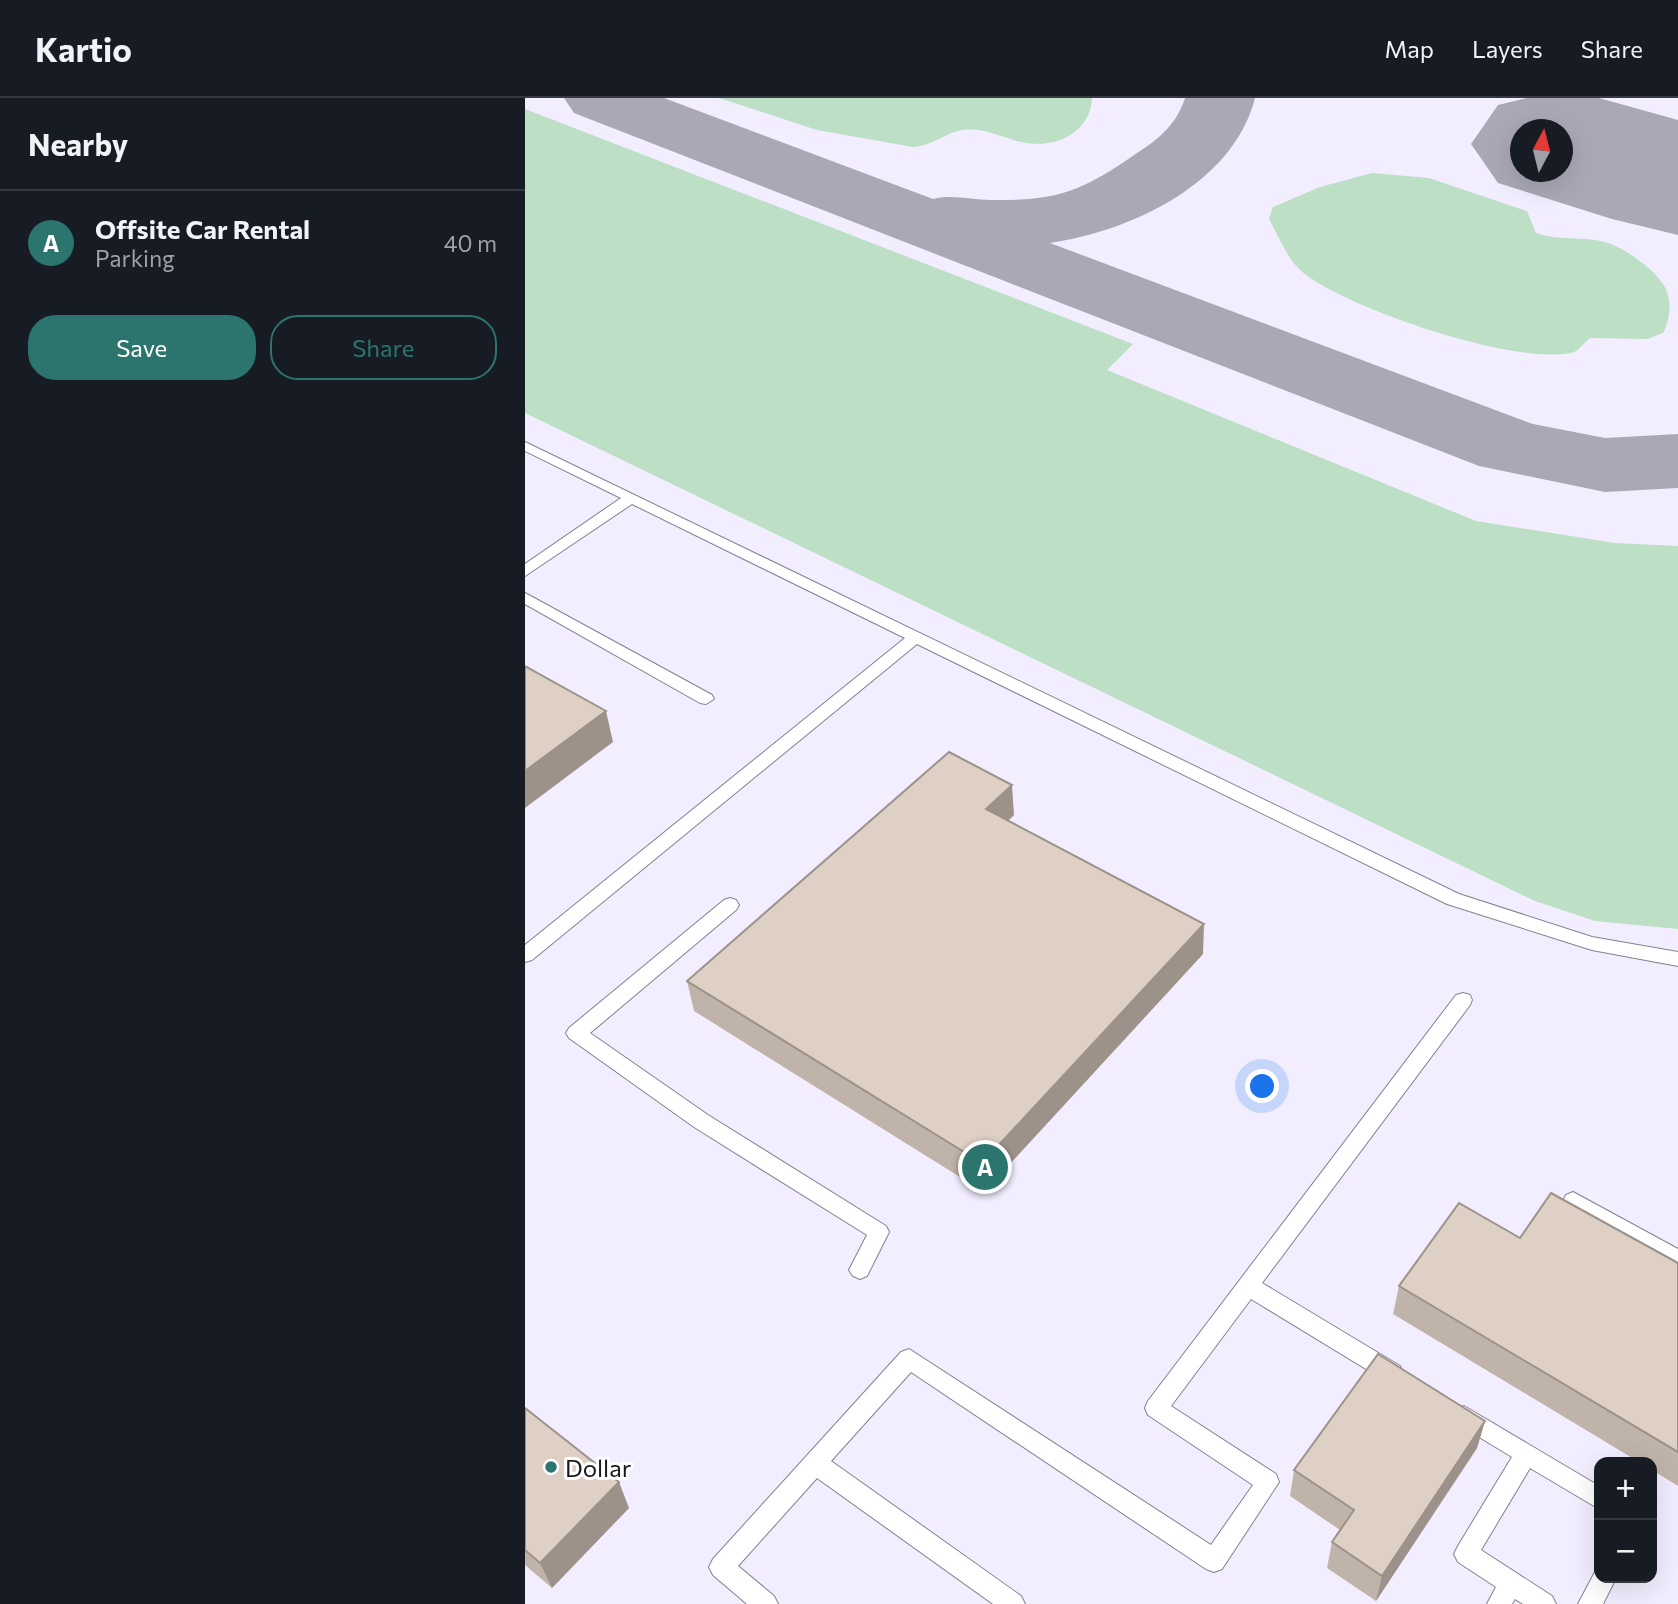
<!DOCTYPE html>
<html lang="en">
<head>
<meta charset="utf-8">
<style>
	:root { --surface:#171b24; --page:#20242c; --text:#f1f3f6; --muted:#9ea1a6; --line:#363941; --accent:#2c746e }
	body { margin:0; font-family:Commissioner,sans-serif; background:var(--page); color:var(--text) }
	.controls { position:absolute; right:21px; bottom:21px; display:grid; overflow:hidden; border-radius:14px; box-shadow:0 7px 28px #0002 }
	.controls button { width:63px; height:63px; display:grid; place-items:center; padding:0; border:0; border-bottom:2px solid var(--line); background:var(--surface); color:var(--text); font:35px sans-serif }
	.compass { position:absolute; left:985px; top:21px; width:63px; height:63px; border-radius:50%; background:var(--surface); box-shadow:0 7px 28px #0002; rotate:7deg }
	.you { position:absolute; left:738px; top:989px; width:24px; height:24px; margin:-18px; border:5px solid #fff; border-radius:50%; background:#1a73e8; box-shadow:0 0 0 10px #1a73e833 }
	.badge { display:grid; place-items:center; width:46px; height:46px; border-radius:50%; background:var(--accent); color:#fff; font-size:23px; font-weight:700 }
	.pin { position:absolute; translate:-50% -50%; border:4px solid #fff; box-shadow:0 2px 7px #0006 }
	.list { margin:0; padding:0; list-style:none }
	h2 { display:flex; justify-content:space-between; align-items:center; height:91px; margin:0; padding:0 28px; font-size:30px }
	h2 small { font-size:23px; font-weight:400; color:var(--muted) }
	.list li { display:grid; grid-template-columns:46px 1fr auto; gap:21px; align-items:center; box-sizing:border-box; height:105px; padding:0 28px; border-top:2px solid var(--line) }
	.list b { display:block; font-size:26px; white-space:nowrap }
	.list p { margin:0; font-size:23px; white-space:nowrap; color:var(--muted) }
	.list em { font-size:23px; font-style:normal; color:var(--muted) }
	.actions { display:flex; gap:14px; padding:21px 28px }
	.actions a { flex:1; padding:16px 0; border:2px solid var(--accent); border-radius:28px; text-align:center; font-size:24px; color:var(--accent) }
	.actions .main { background:var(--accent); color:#fff }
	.map { position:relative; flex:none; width:1153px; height:1506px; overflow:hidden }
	header { display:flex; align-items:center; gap:42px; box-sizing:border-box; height:98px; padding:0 35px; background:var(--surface); border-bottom:2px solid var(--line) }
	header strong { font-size:33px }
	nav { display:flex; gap:38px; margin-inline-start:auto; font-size:24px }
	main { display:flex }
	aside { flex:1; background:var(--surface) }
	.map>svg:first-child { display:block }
	.green { fill:#bcdfc5 }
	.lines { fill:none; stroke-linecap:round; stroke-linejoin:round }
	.taxiway { fill:#aba8b6; fill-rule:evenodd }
	.runway { fill:#aba8b6; fill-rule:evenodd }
	.service-casing { stroke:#83808f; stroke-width:2 }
	.service { fill:#fff; fill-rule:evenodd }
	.wall { fill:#c0b3a9 }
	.shaded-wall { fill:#9c928a }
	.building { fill:#dfd0c5; stroke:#9c928a; stroke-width:2 }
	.poi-dot { fill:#2c746e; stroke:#fefefe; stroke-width:2.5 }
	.labels { text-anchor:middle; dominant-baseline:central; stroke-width:6; stroke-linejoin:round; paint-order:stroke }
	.near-poi-label { font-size:24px; fill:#19171d; stroke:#fefefe; text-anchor:start }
</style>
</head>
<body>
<header>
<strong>Kartio</strong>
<nav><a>Map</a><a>Layers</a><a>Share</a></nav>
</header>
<main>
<aside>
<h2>Nearby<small></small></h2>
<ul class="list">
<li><span class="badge">A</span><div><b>Offsite Car Rental</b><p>Parking</p></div><em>40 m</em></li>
</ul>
<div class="actions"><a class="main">Save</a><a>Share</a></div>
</aside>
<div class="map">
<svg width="1153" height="1506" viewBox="0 0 1153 1506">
	<rect width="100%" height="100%" fill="#f2eeff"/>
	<!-- green -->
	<g class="green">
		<path d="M194 0H567C566 33 533 50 502 45 481 42 460 29 438 32 421 34 408 48 388 49L292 32Z"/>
		<path d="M0 11 608 246 582 272 951 423 1090 445 1153 448V831L1070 823 1010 803 0 315Z"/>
		<path d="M847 75 904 80 1002 113 1011 135C1034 143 1058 138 1080 144 1099 149 1136 175 1142 194 1147 208 1144 223 1138 235L1122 241 1065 240C1060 244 1054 252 1049 254 996 270 816 209 775 172 762 160 753 137 744 121L748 109 795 89Z"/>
	</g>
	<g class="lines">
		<!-- taxiway -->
		<g class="taxiway">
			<path d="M39 0H139L408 101C427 96 447 102 466 102 534 103 557 93 612 55 635 40 651 27 660 0H730C708 86 606 133 525 145L1008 326 1080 340 1153 336V390L1080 394 954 368 49 15Z"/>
			<path d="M1150 57 1153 58V105L1126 98 1112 80 1123 64Z"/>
		</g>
		<!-- runway -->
		<path class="runway" d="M1002 0H1074L1153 22V137L1087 121 973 85 946 46 973 7ZM996 32H1038V74H996Z"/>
		<defs>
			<g id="service">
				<path d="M0 344 934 796 1067 839 1153 854V868L1067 852 922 806 392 546 7 862 0 864V847L380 540 107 406 0 478V466L96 400 0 353Z"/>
				<path d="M0 495 187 597 189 601 181 606 175 605 0 506Z"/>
				<path d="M205 800 211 802 214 807 211 812 65 935 183 1017 361 1128 364 1134 342 1178 335 1181 328 1178 324 1172 342 1137 169 1029 44 940 41 935 44 930 199 802Z"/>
				<path d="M938 895 945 897 947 902 945 907 737 1185 875 1268 878 1275 875 1282 867 1285 859 1282 726 1201 646 1308 751 1376 754 1384 697 1471 689 1474 681 1471 386 1274 306 1363 496 1498 500 1506H468L292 1380 213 1468 249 1498 253 1506H222L188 1477 184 1469 188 1461 376 1254 384 1251 686 1447 728 1387 623 1317 620 1310 623 1303 931 897Z"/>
				<path d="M1048 1094 1153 1151V1171L1041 1109 1038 1103 1041 1097Z"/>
				<path d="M939 1308 1074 1388V1411L1005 1370 956 1452 1027 1498 1031 1506H998L990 1501 987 1506H962L971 1489 933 1464 929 1456 933 1448 987 1359 931 1325 928 1318 931 1311Z"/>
				<path d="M1074 1470V1480H1091L1078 1506H1053L1071 1472Z"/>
			</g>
		</defs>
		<!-- service casing -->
		<use href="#service" class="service-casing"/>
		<!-- service -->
		<use href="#service" class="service"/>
	</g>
	<!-- wall -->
	<g class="wall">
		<path d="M489 717 483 723 678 856 459 1094 169 913 162 883Z"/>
		<path d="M995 1140 1153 1165V1388L1127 1372V1364H1114L868 1216 874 1188Z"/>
		<path d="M0 1310 104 1410 27 1490 0 1467Z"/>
		<path d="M960 1323 952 1350 851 1503 802 1470 807 1444 815 1432 765 1398 769 1372Z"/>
	</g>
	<!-- shaded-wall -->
	<g class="shaded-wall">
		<path d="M81 613 88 644 0 710V673Z"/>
		<path d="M487 687 489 717 463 741 461 711Z"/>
		<path d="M679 826 678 856 459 1094 457 1065Z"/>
		<path d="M960 1323 952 1350 851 1503 857 1478Z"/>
		<path d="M94 1384 104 1410 27 1490 15 1465Z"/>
	</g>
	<!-- building -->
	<g class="building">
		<path d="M0 568 81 613 0 673Z"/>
		<path d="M424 654 487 687 461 711 679 826 457 1065 162 883Z"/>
		<path d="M1026 1095 1153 1165V1354L874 1188 934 1105 995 1140Z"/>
		<path d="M853 1256 960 1323 857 1478 807 1444 829 1412 769 1372Z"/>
		<path d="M0 1310 94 1384 15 1465 0 1452Z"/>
	</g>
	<!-- markers -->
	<circle class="poi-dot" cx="26" cy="1369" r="7"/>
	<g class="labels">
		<!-- near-poi labels -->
		<g class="near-poi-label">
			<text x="40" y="1369">Dollar</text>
		</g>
	</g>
</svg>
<div class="controls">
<button>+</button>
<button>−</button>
</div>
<svg class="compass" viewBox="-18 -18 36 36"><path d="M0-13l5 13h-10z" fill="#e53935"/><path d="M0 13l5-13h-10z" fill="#9ea1a6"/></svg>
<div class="you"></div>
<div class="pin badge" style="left:460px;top:1069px">A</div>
</div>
</main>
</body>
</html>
